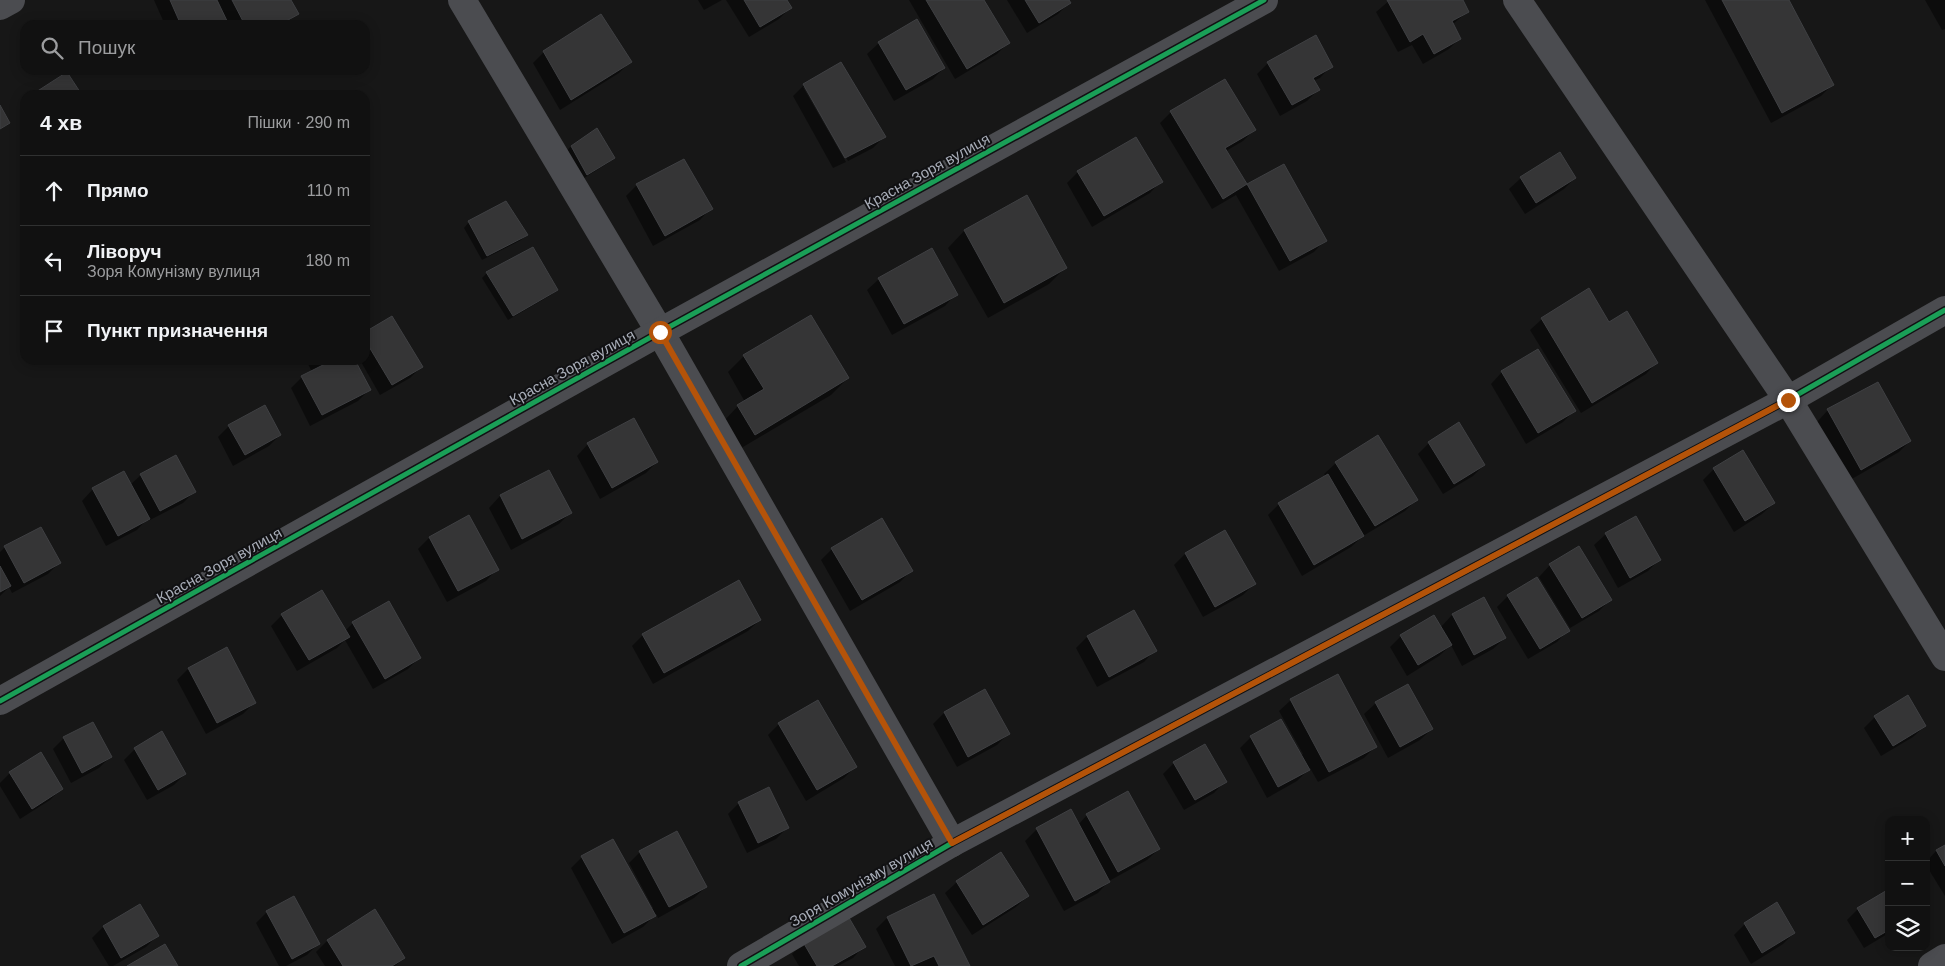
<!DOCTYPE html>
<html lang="uk">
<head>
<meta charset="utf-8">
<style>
	:root { --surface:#111; --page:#1e1f1f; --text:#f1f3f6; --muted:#9c9d9f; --line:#303131 }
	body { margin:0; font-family:Arial,sans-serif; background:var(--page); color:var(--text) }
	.controls { position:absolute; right:15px; bottom:15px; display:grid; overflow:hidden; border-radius:10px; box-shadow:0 2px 12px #0003 }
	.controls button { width:45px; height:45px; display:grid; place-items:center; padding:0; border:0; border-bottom:1px solid var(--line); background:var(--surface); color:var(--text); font:25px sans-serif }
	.stop { position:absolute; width:15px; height:15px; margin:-11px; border:4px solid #b45309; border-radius:50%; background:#fff }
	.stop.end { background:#b45309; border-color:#fff; box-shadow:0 1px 5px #0008 }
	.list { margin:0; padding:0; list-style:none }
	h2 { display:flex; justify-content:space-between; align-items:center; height:65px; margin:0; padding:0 20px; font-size:21px }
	h2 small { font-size:16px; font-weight:400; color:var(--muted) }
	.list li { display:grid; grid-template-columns:32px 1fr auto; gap:15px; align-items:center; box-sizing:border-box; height:70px; padding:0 20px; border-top:1px solid var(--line) }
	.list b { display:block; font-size:19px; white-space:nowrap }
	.list p { margin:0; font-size:16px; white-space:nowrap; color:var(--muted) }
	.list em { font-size:16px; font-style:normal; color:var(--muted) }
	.icon { flex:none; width:28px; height:28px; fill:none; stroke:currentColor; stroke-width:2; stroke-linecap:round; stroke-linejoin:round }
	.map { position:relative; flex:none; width:1945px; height:966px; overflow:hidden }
	.search { position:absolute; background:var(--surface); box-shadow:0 2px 12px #0003; left:20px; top:20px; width:350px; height:55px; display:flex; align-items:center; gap:12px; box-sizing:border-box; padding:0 18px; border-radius:15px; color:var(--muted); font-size:19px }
	.panel { position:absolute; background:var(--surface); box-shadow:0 2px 12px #0003; left:20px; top:90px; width:350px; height:275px; border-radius:15px }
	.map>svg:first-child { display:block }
	.shadow { fill:#0007 }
	.building { fill:#353536; stroke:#3f4043 }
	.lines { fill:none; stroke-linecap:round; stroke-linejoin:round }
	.minor { stroke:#4b4c50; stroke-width:28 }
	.cycleway-casing { stroke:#111113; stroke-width:8 }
	.cycleway { stroke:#1a9f57; stroke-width:5 }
	.route { stroke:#b45309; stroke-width:6 }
	.labels { text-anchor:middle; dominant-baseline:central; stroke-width:4; stroke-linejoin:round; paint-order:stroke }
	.street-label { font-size:15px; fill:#a8adb8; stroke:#111113 }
</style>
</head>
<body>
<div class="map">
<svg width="1945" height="966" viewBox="0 0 1945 966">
	<rect width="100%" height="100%" fill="#171717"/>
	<!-- shadow -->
	<g class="shadow">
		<path d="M154 0H289L297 13 285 25H165Z"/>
		<path d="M698 0H722L704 10Z"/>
		<path d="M726 0H785L790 8 779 19 749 37Z"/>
		<path d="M909 0H982L1008 43 997 54 955 79Z"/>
		<path d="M1007 0H1068L1069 3 1058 14 1027 33Z"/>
		<path d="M1390 0H1461L1468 11 1452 25 1460 38 1449 49 1423 64 1412 45 1398 52 1376 12Z"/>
		<path d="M1705 0H1787L1832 85 1821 96 1771 123Z"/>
		<path d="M1925 0H1945V29L1942 30Z"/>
		<path d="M879 43 944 68 933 79 894 101 867 54Z"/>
		<path d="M544 52 630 62 619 73 560 110 533 63Z"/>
		<path d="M1268 63 1331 66 1320 78 1313 81 1318 90 1307 101 1280 116 1257 74Z"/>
		<path d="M804 85 884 137 873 148 848 161 806 87H803L846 162 833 168 793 96Z"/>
		<path d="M1171 112 1254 130 1243 141 1226 151 1247 186 1284 166 1325 240 1314 252 1279 271 1236 195 1212 209 1160 123Z"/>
		<path d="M571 146 614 158 608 163 581 180 566 152Z"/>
		<path d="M1078 172 1161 181 1150 193 1092 227 1067 183Z"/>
		<path d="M1521 178H1575L1564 189 1525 214 1509 189Z"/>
		<path d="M637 185 711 208 700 220 653 246 626 196Z"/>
		<path d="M1026 196 1066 267 1049 284 988 318 948 248 964 231Z"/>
		<path d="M469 222 526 235 521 240 482 260 464 228Z"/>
		<path d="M487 273 557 290 551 295 508 320 482 278Z"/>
		<path d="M879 279 956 294 945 306 892 335 867 290Z"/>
		<path d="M1542 319 1609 324 1657 362 1646 374 1581 413 1530 330Z"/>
		<path d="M365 334 421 367 410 378 380 395 360 360H365Z"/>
		<path d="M744 356 848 378 831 395 738 450 722 423 738 406 745 402 728 372Z"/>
		<path d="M306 360H354L369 390 358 401 310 426 291 388 302 377 312 372Z"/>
		<path d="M1502 372 1574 411 1563 422 1526 444 1491 384Z"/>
		<path d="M1828 410 1910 441 1899 452 1850 480 1817 422Z"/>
		<path d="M229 426 280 435 269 446 233 466 218 437Z"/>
		<path d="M1429 443 1484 465 1473 476 1443 494 1418 454Z"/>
		<path d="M588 444 657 462 646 473 600 499 577 456Z"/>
		<path d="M1336 463 1416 500 1405 511 1363 536 1351 547 1302 576 1268 515 1279 504 1326 477 1324 474Z"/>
		<path d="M1714 469 1774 503 1762 514 1734 532 1703 480Z"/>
		<path d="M549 471 570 513 559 524 511 550 489 508 500 496Z"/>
		<path d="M141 475 194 492 183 503 148 521 147 519 137 530 106 546 82 501 93 489 130 485Z"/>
		<path d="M469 517 497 569 486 581 447 602 418 549 429 538Z"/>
		<path d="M1225 531 1254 584 1243 595 1203 617 1174 565 1185 554Z"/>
		<path d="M1606 534 1659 560 1648 571 1618 588 1594 545Z"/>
		<path d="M5 547 59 563 48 574 12 593 9 587 0 596V552Z"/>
		<path d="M832 549 911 571 900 582 850 611 821 560Z"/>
		<path d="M1550 565 1610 600 1599 611 1570 628 1539 577Z"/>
		<path d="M1508 596 1568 630 1557 642 1528 659 1497 607Z"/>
		<path d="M1484 599 1505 638 1493 649 1462 666 1451 645 1439 656 1407 676 1390 647 1401 636 1440 628 1452 615Z"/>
		<path d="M1134 612 1155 650 1144 662 1097 687 1076 648 1087 637Z"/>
		<path d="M282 615 345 631 353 623 420 657 408 669 373 689 345 640 337 648 297 671 271 626Z"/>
		<path d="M760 620 748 631 653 684 632 646 643 635Z"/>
		<path d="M226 649 255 702 243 714 206 734 177 680 188 669Z"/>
		<path d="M1291 700 1375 747 1364 758 1318 782 1310 768 1297 781 1267 798 1240 748 1251 737 1301 755 1303 754 1279 711Z"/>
		<path d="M1376 703 1432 729 1420 740 1388 758 1364 714Z"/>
		<path d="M944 713 1008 734 997 745 957 767 933 724Z"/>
		<path d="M1875 717 1925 726 1913 737 1881 756 1864 728Z"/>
		<path d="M779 724 855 767 844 778 806 801 768 735Z"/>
		<path d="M64 738 110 757 99 768 71 783 53 749Z"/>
		<path d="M135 749 185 774 174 785 147 800 124 760Z"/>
		<path d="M1174 763 1225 781 1214 793 1184 810 1163 774Z"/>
		<path d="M10 773 61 789 50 800 20 819 0 786V783Z"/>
		<path d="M739 803 787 828 776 839 747 853 728 814Z"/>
		<path d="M1070 811 1078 825 1087 815 1159 849 1147 860 1109 881 1098 893 1064 911 1025 841 1037 829Z"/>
		<path d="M1945 846V896L1926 865V862L1936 851Z"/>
		<path d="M640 852 706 887 694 898 658 918 656 914 643 927 612 944 571 868 582 857 651 909 653 908 629 863Z"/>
		<path d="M957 882 1028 896 1016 907 972 935 945 893Z"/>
		<path d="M1889 890V933L1864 948 1847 920 1858 909Z"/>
		<path d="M933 895 968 966H895L876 929 887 918Z"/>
		<path d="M375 911 404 958 395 966H325L316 952 327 941Z"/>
		<path d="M267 912 318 944 307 955 286 966H279L256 923Z"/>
		<path d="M1745 924 1794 933 1783 944 1751 964 1734 935Z"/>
		<path d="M103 927 157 936 146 947 113 966H109L92 938Z"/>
		<path d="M804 943 864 946 853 958 838 966H799L792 954Z"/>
	</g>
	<!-- building -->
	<g class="building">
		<path d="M170 0H217L229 25H181Z"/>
		<path d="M232 0H291L299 14 279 25H245Z"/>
		<path d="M744 0H787L792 8 760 27Z"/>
		<path d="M926 0H984L1010 43 967 69Z"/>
		<path d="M1025 0H1069L1071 3 1039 23Z"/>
		<path d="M1387 0H1463L1469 12 1452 21 1461 39 1434 54 1423 34 1410 42Z"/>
		<path d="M1722 0H1789L1834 85 1782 113Z"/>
		<path d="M601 14 632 62 571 100 543 51Z"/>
		<path d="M917 19 945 68 906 90 878 42Z"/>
		<path d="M1316 35 1333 67 1313 78 1320 90 1292 105 1267 62Z"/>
		<path d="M841 62 886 137 845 158 803 84Z"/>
		<path d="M67 72 82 95H38L36 92Z"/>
		<path d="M1225 79 1256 130 1225 148 1247 184 1223 199 1170 111Z"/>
		<path d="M0 105 10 123 0 129Z"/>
		<path d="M597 128 615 158 587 175 571 146Z"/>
		<path d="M1136 137 1163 182 1104 216 1077 171Z"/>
		<path d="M1560 152 1576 178 1536 203 1520 177Z"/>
		<path d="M684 159 713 209 665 236 636 184Z"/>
		<path d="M1284 164 1327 241 1290 261 1247 184Z"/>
		<path d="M1027 195 1067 268 1004 303 964 230Z"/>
		<path d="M506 201 528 235 487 256 468 221Z"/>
		<path d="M533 247 558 290 513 316 486 272Z"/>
		<path d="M932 248 958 295 904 324 878 278Z"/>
		<path d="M1589 288 1609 322 1627 311 1658 363 1592 403 1541 318Z"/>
		<path d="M811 315 849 378 755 435 737 405 764 389 743 355Z"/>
		<path d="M392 316 423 367 392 385 365 340V332Z"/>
		<path d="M1538 349 1576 411 1538 433 1501 371Z"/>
		<path d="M323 360H355L371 390 322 415 301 376 325 364Z"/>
		<path d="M1878 382 1911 441 1861 470 1827 409Z"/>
		<path d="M265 405 281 435 245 455 228 425Z"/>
		<path d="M634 418 658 462 612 488 587 443Z"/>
		<path d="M1459 422 1485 465 1454 484 1428 442Z"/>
		<path d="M1378 435 1418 500 1375 526 1335 462Z"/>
		<path d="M1743 450 1775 503 1745 521 1713 468Z"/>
		<path d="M176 455 196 492 160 511 140 474Z"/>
		<path d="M549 470 572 513 522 539 500 495Z"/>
		<path d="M124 471 150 519 118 536 92 488Z"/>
		<path d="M1328 474 1364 536 1314 565 1278 503Z"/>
		<path d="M469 515 499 570 458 591 429 537Z"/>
		<path d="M1636 516 1661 560 1630 578 1605 533Z"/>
		<path d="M882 518 913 571 862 600 831 548Z"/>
		<path d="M41 527 61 563 24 583 4 546Z"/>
		<path d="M1225 530 1256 584 1215 607 1185 553Z"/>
		<path d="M1579 546 1612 600 1582 618 1549 564Z"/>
		<path d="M0 566 11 586 0 592Z"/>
		<path d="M1537 577 1570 631 1540 649 1507 595Z"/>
		<path d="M739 580 761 620 664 673 642 634Z"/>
		<path d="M322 590 350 637 309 660 281 614Z"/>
		<path d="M1484 597 1506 638 1474 655 1452 614Z"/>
		<path d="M389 601 421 658 385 679 352 622Z"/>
		<path d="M1134 610 1157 651 1109 677 1087 636Z"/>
		<path d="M1434 615 1452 645 1418 665 1400 635Z"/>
		<path d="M227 647 256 703 217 723 188 668Z"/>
		<path d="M1338 674 1377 747 1329 772 1290 699Z"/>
		<path d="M1408 684 1433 729 1400 747 1375 702Z"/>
		<path d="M985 689 1010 734 968 757 944 712Z"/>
		<path d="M1908 695 1926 726 1893 746 1874 716Z"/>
		<path d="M818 700 857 767 817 790 778 723Z"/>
		<path d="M1281 719 1310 770 1278 787 1250 736Z"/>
		<path d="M93 722 112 757 82 773 63 737Z"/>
		<path d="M162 731 186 774 158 790 134 748Z"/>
		<path d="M1205 744 1227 782 1195 800 1173 762Z"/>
		<path d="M41 752 63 789 32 809 9 772Z"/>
		<path d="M769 787 789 828 758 843 738 802Z"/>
		<path d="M1128 791 1160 849 1118 872 1086 814Z"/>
		<path d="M1071 809 1110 882 1075 901 1036 828Z"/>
		<path d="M677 831 707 887 669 907 639 851Z"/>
		<path d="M613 839 656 916 624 933 581 856Z"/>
		<path d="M1945 845V866L1936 850Z"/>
		<path d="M1001 852 1029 896 983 925 956 881Z"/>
		<path d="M1889 889V930L1875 938 1857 908Z"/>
		<path d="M934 894 970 966H939L934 956 911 966 887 917Z"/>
		<path d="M294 896 320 944 292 959 266 911Z"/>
		<path d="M1777 902 1795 933 1762 953 1744 923Z"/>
		<path d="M140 904 159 936 121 958 103 926Z"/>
		<path d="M375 909 405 958 392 966H343L327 940Z"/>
		<path d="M848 916 866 947 832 966H817L803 942Z"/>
		<path d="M165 944 178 966H127Z"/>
	</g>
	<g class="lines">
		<!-- minor -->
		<g class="minor">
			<path d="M462 0 660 332 952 843"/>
			<path d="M1517 0 1788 400 1945 657"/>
			<path d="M0 6 11 0"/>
			<path d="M0 701 660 332 1264 0"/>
			<path d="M741 966 952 843 1788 400 1945 310"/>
			<path d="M1932 966 1945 958"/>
		</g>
		<defs>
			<g id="cycleway">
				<path d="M0 701 660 332 1264 0"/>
				<path d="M741 966 952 843 1788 400 1945 310"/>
			</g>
		</defs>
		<!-- cycleway casing -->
		<use href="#cycleway" class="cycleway-casing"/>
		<!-- cycleway -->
		<use href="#cycleway" class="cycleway"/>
	</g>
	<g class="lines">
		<!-- route -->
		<path class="route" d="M660 332 952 843 1788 400"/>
	</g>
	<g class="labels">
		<!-- street labels -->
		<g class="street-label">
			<text transform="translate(927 171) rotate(-29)">Красна Зоря вулиця</text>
			<text transform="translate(572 367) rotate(-29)">Красна Зоря вулиця</text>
			<text transform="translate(219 565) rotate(-29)">Красна Зоря вулиця</text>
			<text transform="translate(861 882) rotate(-30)">Зоря Комунізму вулиця</text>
		</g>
	</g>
</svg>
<div class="controls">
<button>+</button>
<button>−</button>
<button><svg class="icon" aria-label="layers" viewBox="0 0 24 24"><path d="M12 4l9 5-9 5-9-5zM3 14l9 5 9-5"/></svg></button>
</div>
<div class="stop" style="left:660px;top:332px"></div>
<div class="stop end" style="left:1788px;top:400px"></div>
<div class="search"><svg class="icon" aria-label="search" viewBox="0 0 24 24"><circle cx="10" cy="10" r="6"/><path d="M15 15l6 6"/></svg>Пошук</div>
<section class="panel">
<h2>4 хв<small>Пішки · 290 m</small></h2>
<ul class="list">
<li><svg class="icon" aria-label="ahead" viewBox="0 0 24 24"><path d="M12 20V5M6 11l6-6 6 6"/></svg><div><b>Прямо</b></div><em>110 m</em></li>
<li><svg class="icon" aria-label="left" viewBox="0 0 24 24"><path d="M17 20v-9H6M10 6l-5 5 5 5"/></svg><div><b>Ліворуч</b><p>Зоря Комунізму вулиця</p></div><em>180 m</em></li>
<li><svg class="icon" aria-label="arrive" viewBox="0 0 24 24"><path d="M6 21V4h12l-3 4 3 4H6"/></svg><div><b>Пункт призначення</b></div></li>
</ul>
</section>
</div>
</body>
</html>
